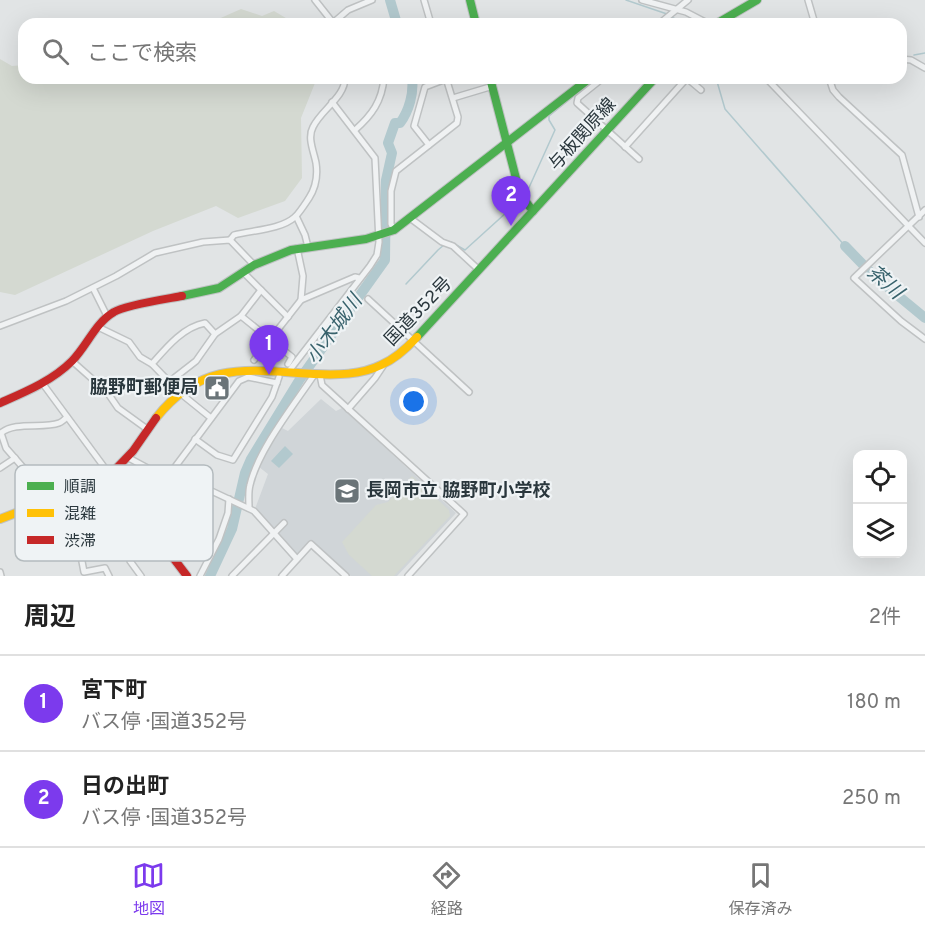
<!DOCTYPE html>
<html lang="ja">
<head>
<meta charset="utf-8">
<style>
	:root { --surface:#fff; --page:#f6f6f6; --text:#222; --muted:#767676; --line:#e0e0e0; --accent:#7c3aed }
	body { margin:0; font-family:Overpass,"Noto Sans JP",sans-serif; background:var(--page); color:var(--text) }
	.controls { position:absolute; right:18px; bottom:18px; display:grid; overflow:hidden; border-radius:12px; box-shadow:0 6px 24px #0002 }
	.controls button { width:54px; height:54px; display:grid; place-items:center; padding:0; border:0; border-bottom:2px solid var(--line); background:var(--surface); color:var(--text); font:30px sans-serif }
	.you { position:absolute; left:414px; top:402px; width:21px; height:21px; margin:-15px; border:4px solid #fff; border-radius:50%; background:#1a73e8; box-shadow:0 0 0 9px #1a73e833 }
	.badge { display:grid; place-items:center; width:39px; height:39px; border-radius:50%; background:var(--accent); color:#fff; font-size:20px; font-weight:700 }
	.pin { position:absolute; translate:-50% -50px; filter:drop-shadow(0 2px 3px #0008) }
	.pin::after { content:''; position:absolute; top:32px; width:21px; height:18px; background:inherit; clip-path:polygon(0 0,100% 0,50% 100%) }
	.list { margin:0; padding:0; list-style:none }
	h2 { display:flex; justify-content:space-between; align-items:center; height:78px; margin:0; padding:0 24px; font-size:26px }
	h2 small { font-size:20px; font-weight:400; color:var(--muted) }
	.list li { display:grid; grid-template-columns:39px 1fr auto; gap:18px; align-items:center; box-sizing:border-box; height:96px; padding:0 24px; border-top:2px solid var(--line) }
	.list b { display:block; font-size:22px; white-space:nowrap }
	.list p { margin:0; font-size:20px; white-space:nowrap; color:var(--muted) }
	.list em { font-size:20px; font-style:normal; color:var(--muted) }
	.icon { flex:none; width:33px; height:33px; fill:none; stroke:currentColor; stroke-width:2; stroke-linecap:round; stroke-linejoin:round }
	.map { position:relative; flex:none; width:925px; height:576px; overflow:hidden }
	.search { position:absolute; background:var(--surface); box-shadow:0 6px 24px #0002; left:18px; right:18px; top:18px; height:66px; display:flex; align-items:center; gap:15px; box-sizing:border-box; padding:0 21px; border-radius:18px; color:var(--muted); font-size:22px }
	.sheet { height:270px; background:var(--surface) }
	nav { display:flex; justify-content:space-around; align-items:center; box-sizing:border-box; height:84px; border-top:2px solid var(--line); background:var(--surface); font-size:16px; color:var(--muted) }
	nav a { display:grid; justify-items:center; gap:3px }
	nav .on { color:var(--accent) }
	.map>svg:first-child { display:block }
	.built { fill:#d0d5d8 }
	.green { fill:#d4d9d1 }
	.water { fill:#b2c9ce }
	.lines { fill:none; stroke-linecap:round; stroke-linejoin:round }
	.stream { stroke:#b2c9ce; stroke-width:1.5 }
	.river { stroke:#b2c9ce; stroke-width:10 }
	.street-casing { stroke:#bfc2c3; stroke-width:8 }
	.fast-casing { stroke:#bfc2c3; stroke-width:10 }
	.slow-casing { stroke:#bfc2c3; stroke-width:10 }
	.jam-casing { stroke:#bfc2c3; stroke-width:10 }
	.street { stroke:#f0f2f3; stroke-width:5 }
	.fast { stroke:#4caf50; stroke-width:8 }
	.slow { stroke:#ffc107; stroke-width:8 }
	.jam { stroke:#c62828; stroke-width:8 }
	.labels { text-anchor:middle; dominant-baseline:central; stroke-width:4.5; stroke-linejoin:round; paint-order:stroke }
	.street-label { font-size:18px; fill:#2a373d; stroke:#eff3f5 }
	.poi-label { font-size:18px; font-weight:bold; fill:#2a373d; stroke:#eff3f5; text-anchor:end }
	.water-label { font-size:20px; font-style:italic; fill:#38626c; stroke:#eff3f5 }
	.key { fill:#eff3f5; stroke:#b4bbbe; stroke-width:1.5 }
	.key-label { font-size:16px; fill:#2a373d }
</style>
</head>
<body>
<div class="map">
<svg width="925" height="576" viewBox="0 0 925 576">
	<rect width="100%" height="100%" fill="#e1e4e5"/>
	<!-- built -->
	<path class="built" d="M321 399 336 411 342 408 456 513 397 576H351L311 540 296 555 255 509 268 474 259 467 266 452 282 428 288 431Z"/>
	<!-- green -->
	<g class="green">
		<path d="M241 9 262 16 274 11 296 24H207Z"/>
		<path d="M0 59 12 66 24 65V78H317L301 118 302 178 285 201 238 218 216 206 153 231 15 295 0 292Z"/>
		<path d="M412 476 449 510 450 516 394 576H372L349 555 342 542 376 505 388 502Z"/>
	</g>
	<!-- water -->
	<path class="water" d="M285 446 293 454 279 468 271 461Z"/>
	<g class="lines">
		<!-- stream -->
		<g class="stream">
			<path d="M626 0 667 14"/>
			<path d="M671 17 687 24"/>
			<path d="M914 55 925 53"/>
			<path d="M716 78 725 109 845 246"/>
			<path d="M527 192 555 130 549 120V116L596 78"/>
			<path d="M451 242 465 250 517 203"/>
			<path d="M406 284 438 250 445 244"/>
		</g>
		<!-- river -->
		<g class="river">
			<path d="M390 0 397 24"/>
			<path d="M845 246 873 275 925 318"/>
			<path d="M210 576 232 529 245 473 251 459 300 379 385 260 386 180 392 153 388 143 395 123H400C409 111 414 93 412 78"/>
		</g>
		<defs>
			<g id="street">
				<path d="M315 0 334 24"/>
				<path d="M424 0 431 24"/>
				<path d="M642 0 686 12 709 24"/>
				<path d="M808 0 815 24"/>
				<path d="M333 23 348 10 372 0"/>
				<path d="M659 24 688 0"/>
				<path d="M901 59 911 60 925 68"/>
				<path d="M603 78 578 98 577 103 639 159"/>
				<path d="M766 78 925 243"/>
				<path d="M829 78 833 90 839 97 902 155 919 217"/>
				<path d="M688 79 701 90"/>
				<path d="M453 98 493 86"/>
				<path d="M355 130C372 115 382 101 384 78"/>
				<path d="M429 145 414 126 425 87 446 79"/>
				<path d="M625 147 687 78"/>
				<path d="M925 210 854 278 901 321 925 339"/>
				<path d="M296 216 305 235 308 247"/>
				<path d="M410 218 442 242 453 246 479 270"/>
				<path d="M394 230 391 224V191L396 171 457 123 458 117 446 78"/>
				<path d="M230 240 234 235C253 230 280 230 295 217 300 212 305 204 309 198 316 187 318 176 316 163 314 152 307 138 313 127 321 110 345 97 345 78"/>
				<path d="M297 248 303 276 301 300"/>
				<path d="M243 272 288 317"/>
				<path d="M93 288 107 316"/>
				<path d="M368 299 469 392"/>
				<path d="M241 316 292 357 288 364"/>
				<path d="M0 326 66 301 116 276 155 253 203 242 230 240 254 265"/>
				<path d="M98 327 129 342 140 357 152 364"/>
				<path d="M254 360 301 300 355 277 359 278"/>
				<path d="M72 361 107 392 118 408 147 429"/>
				<path d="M289 371 370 266 377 255 379 242 375 158 332 102"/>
				<path d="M320 375 322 385 464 514 408 576"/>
				<path d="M169 382 196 361 215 334"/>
				<path d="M43 384 110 475"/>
				<path d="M348 409 375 378 383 366"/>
				<path d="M211 418 180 393 152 364C166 348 183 327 205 323L215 334 241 316 261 290"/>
				<path d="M195 439 217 455 233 460 272 397 279 377"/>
				<path d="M127 457 166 478 185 485 203 487 254 511 297 559"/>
				<path d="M0 468 15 458"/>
				<path d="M69 493 84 572 105 568 109 576"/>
				<path d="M39 504 27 472 6 448 1 433C15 421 43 429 59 423 62 422 65 419 67 417"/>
				<path d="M249 508C249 500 248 492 250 485 258 450 294 405 314 375"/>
				<path d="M140 514 239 381 248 377 277 383"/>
				<path d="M0 572 1 576"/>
				<path d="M141 576 130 561V558L157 537"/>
				<path d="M200 576 219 539 228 513 229 499"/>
				<path d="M232 576 284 523"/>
				<path d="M282 576 311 544 346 576"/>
			</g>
			<g id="fast">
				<path d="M470 0 476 24"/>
				<path d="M716 24 757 0"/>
				<path d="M533 211 655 78"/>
				<path d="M182 296 219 288 254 265 291 250 366 239 394 230 590 78"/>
				<path d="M417 337 533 211 522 197 518 186 490 78"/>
			</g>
			<g id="slow">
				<path d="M156 418C202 360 248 370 314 374 337 375 361 375 381 365 395 359 407 348 417 337"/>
				<path d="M0 519 92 484 110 475"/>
			</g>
			<g id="jam">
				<path d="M0 403C25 392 52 381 72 361 87 346 95 323 114 312 125 305 166 299 182 296"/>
				<path d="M156 418 133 451 110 475 187 576"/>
			</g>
		</defs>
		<!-- street casing -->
		<use href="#street" class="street-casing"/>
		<!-- fast casing -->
		<use href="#fast" class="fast-casing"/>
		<!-- slow casing -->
		<use href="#slow" class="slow-casing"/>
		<!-- jam casing -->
		<use href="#jam" class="jam-casing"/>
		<!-- street -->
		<use href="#street" class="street"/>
		<!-- fast -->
		<use href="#fast" class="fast"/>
		<!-- slow -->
		<use href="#slow" class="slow"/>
		<!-- jam -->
		<use href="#jam" class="jam"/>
	</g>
	<!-- icons -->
	<defs>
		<symbol id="civic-square" viewBox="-11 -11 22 22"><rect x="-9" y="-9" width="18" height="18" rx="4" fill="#6a7478" stroke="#eff3f5"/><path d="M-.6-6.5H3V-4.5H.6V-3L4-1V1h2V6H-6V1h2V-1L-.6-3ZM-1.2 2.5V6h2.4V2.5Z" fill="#fff"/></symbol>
		<symbol id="school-square" viewBox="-11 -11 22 22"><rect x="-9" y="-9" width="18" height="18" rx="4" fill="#6a7478" stroke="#eff3f5"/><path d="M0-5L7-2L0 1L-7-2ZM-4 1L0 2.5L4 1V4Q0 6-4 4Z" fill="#fff"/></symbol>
	</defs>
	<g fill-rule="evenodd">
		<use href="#civic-square" x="202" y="373" width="30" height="30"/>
		<use href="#school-square" x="332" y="476" width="30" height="30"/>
	</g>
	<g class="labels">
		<!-- street labels -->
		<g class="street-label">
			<text transform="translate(583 135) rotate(-48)">与板関原線</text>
			<text transform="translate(419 312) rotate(-46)">国道352号</text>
		</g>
		<!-- poi labels -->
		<g class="poi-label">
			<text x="198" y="388">脇野町郵便局</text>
			<text x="366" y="491" text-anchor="start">長岡市立 脇野町小学校</text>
		</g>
		<!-- water labels -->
		<g class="water-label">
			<text transform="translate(884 283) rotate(41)">茶川</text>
			<text transform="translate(335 330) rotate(-54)">小木城川</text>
		</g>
	</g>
	<!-- legend -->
	<rect x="15" y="465" width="198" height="96" rx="9" class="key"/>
	<rect x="27" y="482" width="27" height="8" fill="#4caf50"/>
	<rect x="27" y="509" width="27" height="8" fill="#ffc107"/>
	<rect x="27" y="536" width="27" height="8" fill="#c62828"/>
	<g class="key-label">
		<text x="64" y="492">順調</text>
		<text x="64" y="519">混雑</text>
		<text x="64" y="546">渋滞</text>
	</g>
</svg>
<div class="controls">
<button><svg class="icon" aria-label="locate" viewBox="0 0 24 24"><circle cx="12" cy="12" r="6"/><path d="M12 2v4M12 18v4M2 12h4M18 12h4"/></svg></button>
<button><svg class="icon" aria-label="layers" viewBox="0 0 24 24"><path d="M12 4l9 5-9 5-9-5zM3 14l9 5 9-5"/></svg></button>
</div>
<div class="you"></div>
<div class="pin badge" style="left:269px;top:375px">1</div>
<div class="pin badge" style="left:511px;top:226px">2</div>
<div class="search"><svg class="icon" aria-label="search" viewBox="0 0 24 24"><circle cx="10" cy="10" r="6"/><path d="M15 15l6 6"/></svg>ここで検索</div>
</div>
<section class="sheet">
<h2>周辺<small>2件</small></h2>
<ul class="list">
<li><span class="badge">1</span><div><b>宮下町</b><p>バス停 · 国道352号</p></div><em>180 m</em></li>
<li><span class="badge">2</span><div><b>日の出町</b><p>バス停 · 国道352号</p></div><em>250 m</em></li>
</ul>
</section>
<nav>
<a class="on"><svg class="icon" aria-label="map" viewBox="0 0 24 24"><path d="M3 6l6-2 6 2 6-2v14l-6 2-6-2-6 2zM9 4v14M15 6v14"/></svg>地図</a>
<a><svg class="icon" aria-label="directions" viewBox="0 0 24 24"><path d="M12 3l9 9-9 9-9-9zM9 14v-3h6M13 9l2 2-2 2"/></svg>経路</a>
<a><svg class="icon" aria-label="saved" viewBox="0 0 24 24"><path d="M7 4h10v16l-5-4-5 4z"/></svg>保存済み</a>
</nav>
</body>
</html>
